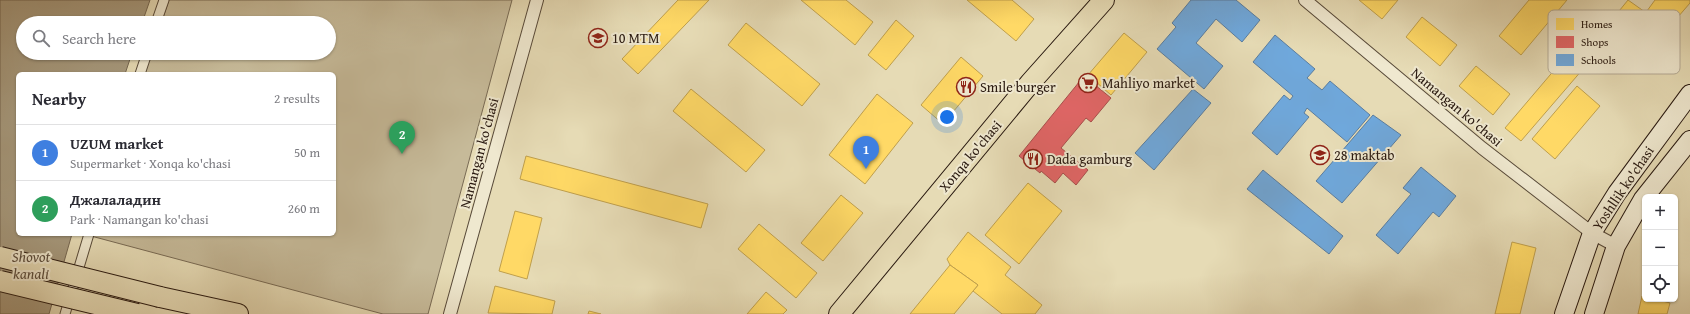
<!DOCTYPE html>
<html lang="en">
<head>
<meta charset="utf-8">
<style>
	:root { --surface:#fff; --page:#f7f7f7; --text:#2b2b33; --muted:#7c7c81; --line:#e1e1e2; --accent:#8f2418 }
	body { margin:0; font-family:"Gentium Book Plus",serif; background:var(--page); color:var(--text) }
	.controls { position:absolute; right:12px; bottom:12px; display:grid; overflow:hidden; border-radius:6px; box-shadow:0 1px 3px #0004 }
	.controls button { width:36px; height:36px; display:grid; place-items:center; padding:0; border:0; border-bottom:1px solid var(--line); background:var(--surface); color:var(--text); font:20px sans-serif }
	.you { position:absolute; left:947px; top:117px; width:14px; height:14px; margin:-10px; border:3px solid #fff; border-radius:50%; background:#1a73e8; box-shadow:0 0 0 6px #1a73e833 }
	.badge { display:grid; place-items:center; width:26px; height:26px; border-radius:50%; background:var(--accent); color:#fff; font-size:13px; font-weight:700 }
	.pin { position:absolute; translate:-50% -33px; filter:drop-shadow(0 1px 2px #0008) }
	.pin::after { content:''; position:absolute; top:21px; width:14px; height:12px; background:inherit; clip-path:polygon(0 0,100% 0,50% 100%) }
	.list { margin:0; padding:0; list-style:none }
	h2 { display:flex; justify-content:space-between; align-items:center; height:52px; margin:0; padding:0 16px; font-size:17px }
	h2 small { font-size:13px; font-weight:400; color:var(--muted) }
	.list li { display:grid; grid-template-columns:26px 1fr auto; gap:12px; align-items:center; box-sizing:border-box; height:56px; padding:0 16px; border-top:1px solid var(--line) }
	.list b { display:block; font-size:15px; white-space:nowrap }
	.list p { margin:0; font-size:13px; white-space:nowrap; color:var(--muted) }
	.list em { font-size:13px; font-style:normal; color:var(--muted) }
	.icon { flex:none; width:22px; height:22px; fill:none; stroke:currentColor; stroke-width:2; stroke-linecap:round; stroke-linejoin:round }
	.map { position:relative; flex:none; width:1690px; height:314px; overflow:hidden }
	.search { position:absolute; background:var(--surface); box-shadow:0 1px 3px #0004; left:16px; top:16px; width:320px; height:44px; display:flex; align-items:center; gap:10px; box-sizing:border-box; padding:0 14px; border-radius:22px; color:var(--muted); font-size:15px }
	.panel { position:absolute; background:var(--surface); box-shadow:0 1px 3px #0004; left:16px; top:72px; width:320px; height:164px; border-radius:6px }
	.map>svg:first-child { display:block }
	.green { fill:#c6ba99; stroke:#786a54 }
	.water { fill:#a6997d; stroke:#746651 }
	.homes { fill:#ffd966; stroke:#bf9f4c }
	.shops { fill:#e06666; stroke:#a94f4c }
	.schools { fill:#6fa8dc; stroke:#5a7d9f }
	.lines { fill:none; stroke-linecap:round; stroke-linejoin:round }
	.pedestrian-casing { stroke:#584a39; stroke-width:11 }
	.minor-casing { stroke:#584a39; stroke-width:14 }
	.secondary-casing { stroke:#291910; stroke-width:20 }
	.primary-casing { stroke:#291910; stroke-width:22 }
	.pedestrian { stroke:#efe8cf; stroke-width:9 }
	.minor { stroke:#efe8cf; stroke-width:12 }
	.secondary { stroke:#efe8cf; stroke-width:18 }
	.primary { stroke:#e6dbb5; stroke-width:20 }
	.primary-bridge-casing { stroke:#291910; stroke-width:22; stroke-linecap:butt }
	.primary-bridge { stroke:#e6dbb5; stroke-width:20 }
	.labels { text-anchor:middle; dominant-baseline:central; stroke-width:4; stroke-linejoin:round; paint-order:stroke }
	.poi-label { font-size:14px; fill:#291910; stroke:#efe8cf; text-anchor:start }
	.street-label { font-size:14px; fill:#291910; stroke:#efe8cf }
	.water-label { font-size:15px; font-style:italic; fill:#5b4c3c; stroke:#efe8cf }
	.key { fill:#efe8cf; stroke:#b4aa96; stroke-width:1 }
	.key-label { font-size:11px; fill:#291910 }
</style>
</head>
<body>
<div class="map">
<svg width="1690" height="314" viewBox="0 0 1690 314">
	<rect width="100%" height="100%" fill="#e6dbb5"/>
	<filter id="stains"><feTurbulence type="fractalNoise" baseFrequency=".005" numOctaves="4"/><feColorMatrix values="0 0 0 0 .2 0 0 0 0 .09 0 0 0 0 .02 0 0 0 .5 -.17"/></filter>
	<radialGradient id="worn" r=".72"><stop offset=".6" stop-color="#630" stop-opacity="0"/><stop offset="1" stop-color="#630" stop-opacity=".3"/></radialGradient>
	<!-- green -->
	<path class="green" d="M169 0H512L428 314H383L91 236 92 234H334V74H144L151 53H329V23H161Z"/>
	<!-- water -->
	<path class="water" d="M0 0H150L142 23H23V53H132L125 74H18V234H72L49 314H0Z"/>
	<!-- homes -->
	<g class="homes">
		<path d="M678 0H709L638 74 622 59Z"/>
		<path d="M801 0H846L873 22 855 45Z"/>
		<path d="M967 0H1012L1034 19 1016 41Z"/>
		<path d="M1359 0H1398L1382 19Z"/>
		<path d="M1529 0H1567L1521 55 1499 36Z"/>
		<path d="M1628 0 1645 12 1603 67 1585 53Z"/>
		<path d="M1655 0H1690V3L1653 46 1633 30Z"/>
		<path d="M1422 17 1457 45 1440 66 1406 37Z"/>
		<path d="M896 20 914 36 886 70 868 55Z"/>
		<path d="M746 23 820 84 802 106 728 45Z"/>
		<path d="M1124 33 1147 52 1111 95 1088 75Z"/>
		<path d="M1573 48 1589 62 1521 141 1505 128Z"/>
		<path d="M961 57 983 76 943 124 921 105Z"/>
		<path d="M1476 66 1510 94 1493 115 1459 86Z"/>
		<path d="M1577 86 1600 106 1555 159 1532 139Z"/>
		<path d="M691 89 765 150 746 172 673 111Z"/>
		<path d="M877 94 913 123 865 184 829 155Z"/>
		<path d="M526 156 708 204 701 228 520 179Z"/>
		<path d="M1028 183 1062 211 1019 264 985 235Z"/>
		<path d="M841 195 863 213 823 261 801 243Z"/>
		<path d="M515 211 542 218 527 279 499 271Z"/>
		<path d="M759 224 817 273 796 298 738 249Z"/>
		<path d="M968 232 1011 267 1005 275 1042 305 1035 314H1002L973 291 978 285 950 265 947 259Z"/>
		<path d="M1512 242 1536 248 1520 314H1495Z"/>
		<path d="M950 265 978 285 954 314H910Z"/>
		<path d="M495 286 555 301 552 314 488 313Z"/>
		<path d="M766 292 787 310 783 314H747Z"/>
		<path d="M1642 296H1645V299H1655L1670 303 1667 314H1638Z"/>
		<path d="M589 311 601 314H588Z"/>
	</g>
	<!-- shops -->
	<path class="shops" d="M1084 76 1111 98 1091 122 1086 118 1061 148 1088 170 1076 185 1063 173 1055 183 1041 171 1040 173 1019 156Z"/>
	<!-- schools -->
	<g class="schools">
		<path d="M1191 0H1236L1260 20 1242 42 1216 19 1196 43 1223 66 1204 89 1157 49 1176 27 1172 23Z"/>
		<path d="M1275 35 1315 69 1307 78 1322 90 1330 81 1370 115 1347 142 1307 108 1304 113 1309 117 1277 155 1252 133 1284 95 1290 100 1293 96 1253 62Z"/>
		<path d="M1193 89 1211 103 1154 170 1135 153Z"/>
		<path d="M1373 115 1401 135 1342 203 1316 181Z"/>
		<path d="M1421 167 1456 196 1439 217 1433 212 1398 254 1376 235 1411 194 1403 188Z"/>
		<path d="M1263 170 1343 236 1329 254 1247 189Z"/>
	</g>
	<g class="lines">
		<defs>
			<g id="pedestrian">
				<path d="M156 23 164 0"/>
				<path d="M140 74 147 53"/>
				<path d="M65 314 89 234"/>
			</g>
			<g id="minor">
				<path d="M1305 0 1482 148 1592 233 1616 246"/>
				<path d="M450 314 537 0"/>
			</g>
			<g id="secondary">
				<path d="M1564 314 1592 233 1617 193 1690 94"/>
				<path d="M1594 314 1616 246 1643 199 1690 140"/>
			</g>
			<g id="primary">
				<path d="M160 297 238 314"/>
				<path d="M839 314 1031 82 1104 0"/>
			</g>
		</defs>
		<!-- pedestrian casing -->
		<use href="#pedestrian" class="pedestrian-casing"/>
		<!-- minor casing -->
		<use href="#minor" class="minor-casing"/>
		<!-- secondary casing -->
		<use href="#secondary" class="secondary-casing"/>
		<!-- primary casing -->
		<use href="#primary" class="primary-casing"/>
		<!-- pedestrian -->
		<use href="#pedestrian" class="pedestrian"/>
		<!-- minor -->
		<use href="#minor" class="minor"/>
		<!-- secondary -->
		<use href="#secondary" class="secondary"/>
		<!-- primary -->
		<use href="#primary" class="primary"/>
		<defs>
			<g id="primary-bridge">
				<path d="M0 257 160 297"/>
				<path d="M0 281 137 314"/>
			</g>
		</defs>
		<!-- primary-bridge casing -->
		<use href="#primary-bridge" class="primary-bridge-casing"/>
		<!-- primary-bridge -->
		<use href="#primary-bridge" class="primary-bridge"/>
	</g>
	<!-- icons -->
	<defs>
		<symbol id="school-ring" viewBox="-11 -11 22 22"><circle r="9.5" fill="#efe8cf" stroke="#8f2418" stroke-width="1.5"/><path d="M0-5L7-2L0 1L-7-2ZM-4 1L0 2.5L4 1V4Q0 6-4 4Z" fill="#8f2418"/></symbol>
		<symbol id="supermarket-ring" viewBox="-11 -11 22 22"><circle r="9.5" fill="#efe8cf" stroke="#8f2418" stroke-width="1.5"/><path d="M-6-5.5h2.5l.6 2H6L4.5 2H-2.5L-4.4-4H-6ZM-1.5 3.2a1.3 1.3 0 1 0 .1 0ZM3 3.2a1.3 1.3 0 1 0 .1 0Z" fill="#8f2418"/></symbol>
		<symbol id="restaurant-ring" viewBox="-11 -11 22 22"><circle r="9.5" fill="#efe8cf" stroke="#8f2418" stroke-width="1.5"/><path d="M-5-6h1v4h1v-4h1v4h1v-4h1v5L-1.5 .5V6h-2V.5L-5-1ZM5-6V6H3V1.5H1.5Q1.5-4 5-6Z" fill="#8f2418"/></symbol>
	</defs>
	<g fill-rule="evenodd">
		<use href="#school-ring" x="587" y="27" width="22" height="22"/>
		<use href="#supermarket-ring" x="1077" y="72" width="22" height="22"/>
		<use href="#restaurant-ring" x="955" y="76" width="22" height="22"/>
		<use href="#school-ring" x="1309" y="144" width="22" height="22"/>
		<use href="#restaurant-ring" x="1022" y="148" width="22" height="22"/>
	</g>
	<g class="labels">
		<!-- poi labels -->
		<g class="poi-label">
			<text x="612" y="38">10 MTM</text>
			<text x="1102" y="83">Mahliyo market</text>
			<text x="980" y="87">Smile burger</text>
			<text x="1334" y="155">28 maktab</text>
			<text x="1047" y="159">Dada gamburg</text>
		</g>
		<!-- street labels -->
		<g class="street-label">
			<text transform="translate(1457 107) rotate(40)">Namangan ko'chasi</text>
			<text transform="translate(479 153) rotate(-75)">Namangan ko'chasi</text>
			<text transform="translate(970 156) rotate(-50)">Xonqa ko'chasi</text>
			<text transform="translate(1623 188) rotate(-56)">Yoshllik ko'chasi</text>
		</g>
		<!-- water labels -->
		<g class="water-label">
			<text x="31" y="256">Shovot<tspan x="31" dy="17">kanali</tspan></text>
		</g>
	</g>
	<!-- legend -->
	<rect x="1548" y="10" width="132" height="64" rx="6" class="key"/>
	<rect x="1556" y="18" width="18" height="12" fill="#ffd966"/>
	<rect x="1556" y="36" width="18" height="12" fill="#e06666"/>
	<rect x="1556" y="54" width="18" height="12" fill="#6fa8dc"/>
	<g class="key-label">
		<text x="1581" y="28">Homes</text>
		<text x="1581" y="46">Shops</text>
		<text x="1581" y="64">Schools</text>
	</g>
	<rect width="100%" height="100%" filter="url(#stains)"/>
	<rect width="100%" height="100%" fill="url(#worn)"/>
</svg>
<div class="controls">
<button>+</button>
<button>−</button>
<button><svg class="icon" aria-label="locate" viewBox="0 0 24 24"><circle cx="12" cy="12" r="6"/><path d="M12 2v4M12 18v4M2 12h4M18 12h4"/></svg></button>
</div>
<div class="you"></div>
<div class="pin badge" style="left:866px;top:169px;background:#3f7fe0">1</div>
<div class="pin badge" style="left:402px;top:154px;background:#2e9e5b">2</div>
<div class="search"><svg class="icon" aria-label="search" viewBox="0 0 24 24"><circle cx="10" cy="10" r="6"/><path d="M15 15l6 6"/></svg>Search here</div>
<section class="panel">
<h2>Nearby<small>2 results</small></h2>
<ul class="list">
<li><span class="badge" style="background:#3f7fe0">1</span><div><b>UZUM market</b><p>Supermarket · Xonqa ko'chasi</p></div><em>50 m</em></li>
<li><span class="badge" style="background:#2e9e5b">2</span><div><b>Джалаладин</b><p>Park · Namangan ko'chasi</p></div><em>260 m</em></li>
</ul>
</section>
</div>
</body>
</html>
